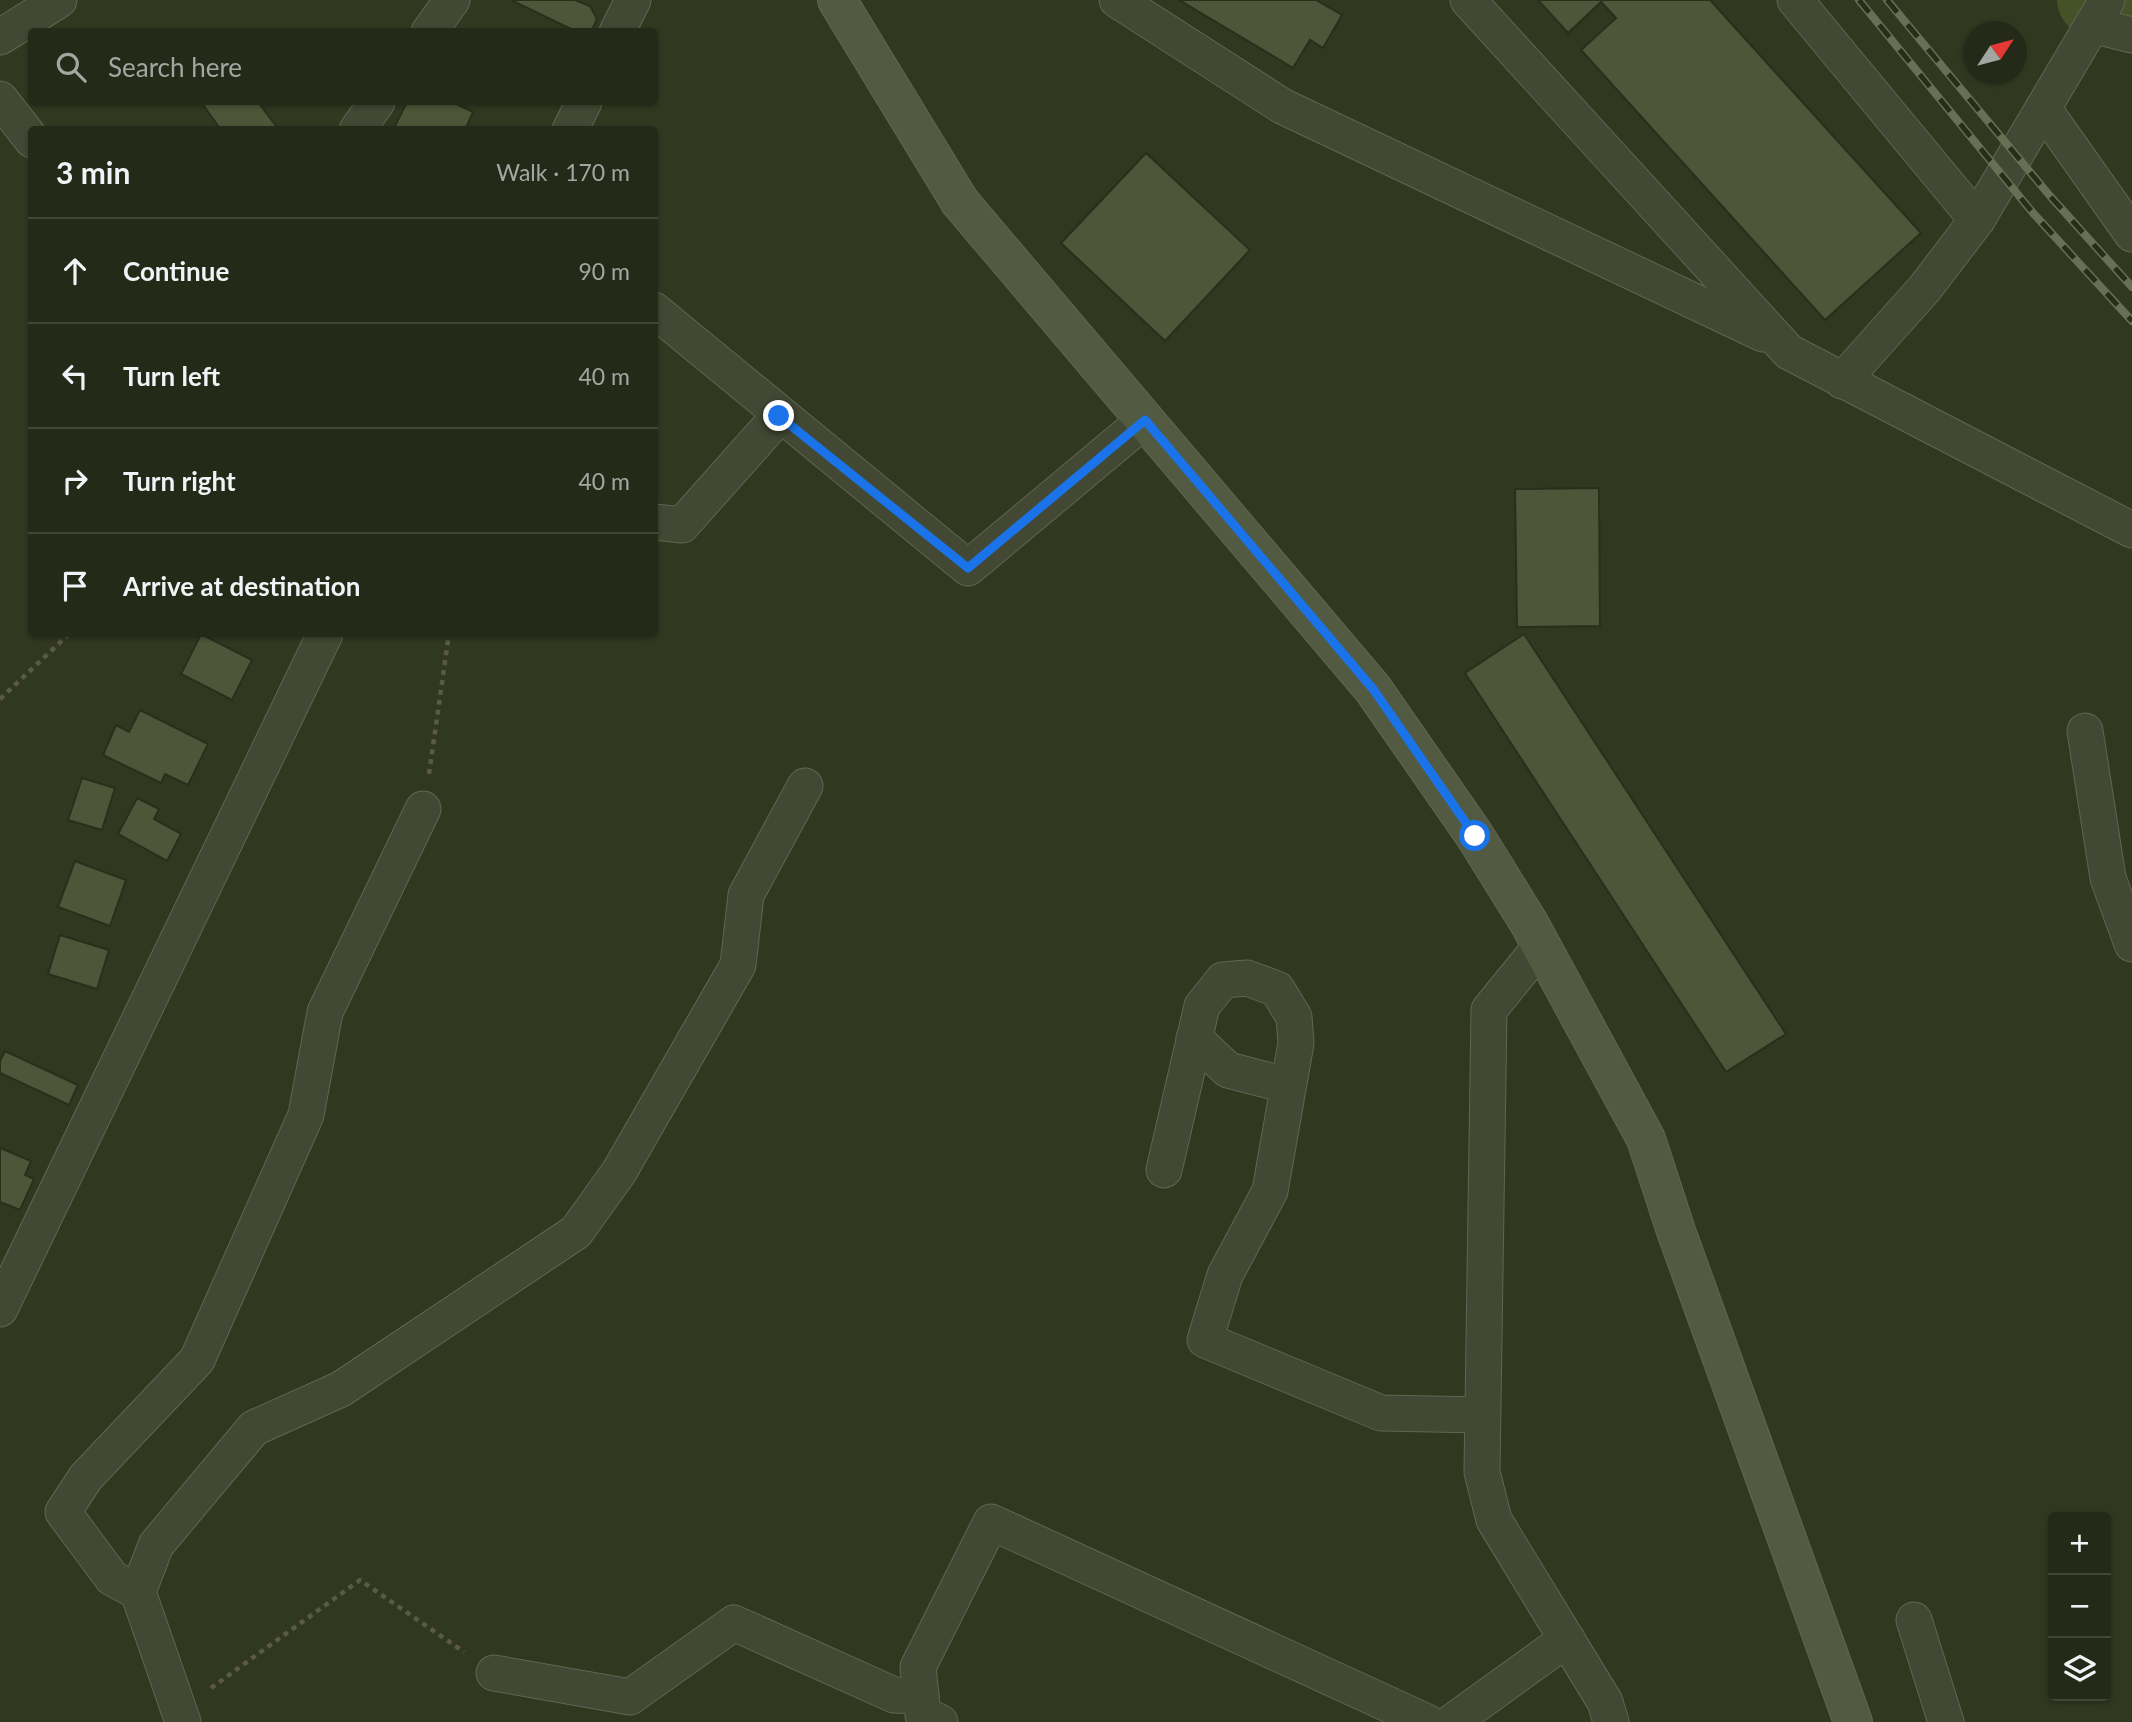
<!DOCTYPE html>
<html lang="en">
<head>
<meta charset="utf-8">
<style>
	:root { --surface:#252a18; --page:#2d3221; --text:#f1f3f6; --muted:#a3a7a2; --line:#424637 }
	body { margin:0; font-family:Lato,sans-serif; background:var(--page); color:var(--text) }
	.controls { position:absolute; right:21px; bottom:21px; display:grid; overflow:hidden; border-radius:7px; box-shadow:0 2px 5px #0004 }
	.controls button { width:63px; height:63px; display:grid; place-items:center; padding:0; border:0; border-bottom:2px solid var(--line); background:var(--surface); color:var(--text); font:35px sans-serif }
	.compass { position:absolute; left:1964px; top:21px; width:63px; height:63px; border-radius:50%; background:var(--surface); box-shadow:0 2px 5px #0004; rotate:54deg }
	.stop { position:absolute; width:21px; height:21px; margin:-16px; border:5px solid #1a73e8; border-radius:50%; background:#fff }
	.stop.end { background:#1a73e8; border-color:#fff; box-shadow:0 2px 7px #0008 }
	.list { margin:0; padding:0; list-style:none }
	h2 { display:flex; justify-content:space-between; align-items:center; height:91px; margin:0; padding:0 28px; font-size:30px }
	h2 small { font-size:23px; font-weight:400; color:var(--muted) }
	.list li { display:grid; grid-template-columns:46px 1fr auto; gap:21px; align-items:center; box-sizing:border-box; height:105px; padding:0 28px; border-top:2px solid var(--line) }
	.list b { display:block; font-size:26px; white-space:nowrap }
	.list em { font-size:23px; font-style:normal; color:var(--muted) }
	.icon { flex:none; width:38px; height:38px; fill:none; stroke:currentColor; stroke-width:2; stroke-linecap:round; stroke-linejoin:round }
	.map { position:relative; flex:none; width:2132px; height:1722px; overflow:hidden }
	.search { position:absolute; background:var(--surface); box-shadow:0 2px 5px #0004; left:28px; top:28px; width:630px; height:77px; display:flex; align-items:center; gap:18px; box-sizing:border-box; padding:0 24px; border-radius:7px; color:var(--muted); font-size:26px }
	.panel { position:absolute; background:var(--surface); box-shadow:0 2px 5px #0004; left:28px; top:126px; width:630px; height:511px; border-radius:7px }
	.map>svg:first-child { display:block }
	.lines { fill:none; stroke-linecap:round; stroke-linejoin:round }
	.river { stroke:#455228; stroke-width:72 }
	.building { fill:#4d5638; stroke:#282f1b; stroke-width:2 }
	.street-casing { stroke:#606651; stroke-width:37 }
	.secondary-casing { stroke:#606651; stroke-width:40 }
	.path { stroke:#5c5946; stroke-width:4.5; stroke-dasharray:5 5; stroke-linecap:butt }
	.street { stroke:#424833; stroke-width:35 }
	.secondary { stroke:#525b41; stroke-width:38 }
	.rail-casing { stroke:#677055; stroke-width:8 }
	.rail { stroke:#262d19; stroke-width:5; stroke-dasharray:16; stroke-linecap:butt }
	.route { stroke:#1a73e8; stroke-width:9 }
</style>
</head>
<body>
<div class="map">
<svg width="2132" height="1722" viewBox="0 0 2132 1722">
	<rect width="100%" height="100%" fill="#313820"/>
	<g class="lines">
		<!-- river -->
		<path class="river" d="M2093 0 2132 14"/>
	</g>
	<!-- building -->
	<g class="building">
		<path d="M511 0H575L590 6 597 19 591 32H577Z"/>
		<path d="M1179 0H1316L1342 15 1323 48 1310 40 1293 68Z"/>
		<path d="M1538 0H1710L1921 233 1825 320 1581 50 1616 18 1601 2 1568 33Z"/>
		<path d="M201 102H258L279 130H221Z"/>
		<path d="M407 102H452L473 112 465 130H393Z"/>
		<path d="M1146 153 1250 250 1165 341 1061 243Z"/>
		<path d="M1599 488 1600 626 1517 627 1515 489Z"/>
		<path d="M201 634 252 660 232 700 181 674Z"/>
		<path d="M1524 634 1786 1034 1726 1072 1465 673Z"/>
		<path d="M140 710 208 744 188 785 165 774 161 783 103 755 116 725 129 732Z"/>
		<path d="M82 778 115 788 102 830 68 820Z"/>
		<path d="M137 798 159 809 154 819 181 834 167 861 118 834Z"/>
		<path d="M75 861 126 880 110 926 58 907Z"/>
		<path d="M60 935 109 950 97 989 48 974Z"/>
		<path d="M5 1051 78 1085 69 1105 0 1073V1061Z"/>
		<path d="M0 1148 31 1161 25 1175 34 1179 20 1210 0 1202Z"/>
	</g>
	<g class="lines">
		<defs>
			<g id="street">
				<path d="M1117 0 1282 106 1763 334"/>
				<path d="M1468 0 1789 352 2132 530"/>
				<path d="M1795 0 1977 220"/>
				<path d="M2092 25 2132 35"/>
				<path d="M429 32 452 0"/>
				<path d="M617 32 633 0"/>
				<path d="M0 37 59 0"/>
				<path d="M0 99 32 140"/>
				<path d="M2043 108 2132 234"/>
				<path d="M357 130 377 102"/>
				<path d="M570 130 584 102"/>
				<path d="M654 310 968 568 1145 420"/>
				<path d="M1842 381 1925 288 1977 220 2107 0"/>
				<path d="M654 522 682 525 779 416"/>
				<path d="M2085 731 2108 878 2132 944"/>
				<path d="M1541 946 1489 1010 1482 1472 1494 1520 1605 1702 1611 1722"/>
				<path d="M1194 1038 1228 1070 1286 1085"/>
				<path d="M1164 1170 1202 1006 1223 980 1247 978 1277 989 1294 1017 1296 1043 1270 1191 1225 1275 1205 1340 1381 1413 1482 1415"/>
				<path d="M0 1309 325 634"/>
				<path d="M138 1592 112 1578 63 1512 86 1477 197 1360 306 1115 325 1012 423 809"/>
				<path d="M1914 1620 1946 1722"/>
				<path d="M494 1673 630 1697 734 1623 894 1695 921 1696"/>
				<path d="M183 1722 138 1592 156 1545 254 1428 341 1389 576 1232 619 1172 738 965 746 895 805 786"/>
				<path d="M940 1722 923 1715 918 1667 991 1522 1427 1722"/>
				<path d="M1452 1722 1567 1639"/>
			</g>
			<path id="secondary" d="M837 0 960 202 1373 689 1475 836 1529 923 1646 1139 1676 1231 1853 1722"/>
		</defs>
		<!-- street casing -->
		<use href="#street" class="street-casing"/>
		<!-- secondary casing -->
		<use href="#secondary" class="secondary-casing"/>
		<!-- path -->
		<g class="path">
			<path d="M0 699 69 634"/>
			<path d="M429 774 449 634"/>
			<path d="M211 1688 360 1580 464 1652"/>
		</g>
		<!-- street -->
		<use href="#street" class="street"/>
		<!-- secondary -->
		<use href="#secondary" class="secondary"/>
		<defs>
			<g id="rail">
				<path d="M1859 0 2033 213 2132 321"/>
				<path d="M1887 0 2050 196 2132 287"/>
			</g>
		</defs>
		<!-- rail casing -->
		<use href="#rail" class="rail-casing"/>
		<!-- rail -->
		<use href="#rail" class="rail"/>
	</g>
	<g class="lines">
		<!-- route -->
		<path class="route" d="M779 416 968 568 1145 420 1373 689 1475 836"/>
	</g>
</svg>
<div class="controls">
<button>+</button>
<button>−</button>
<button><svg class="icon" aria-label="layers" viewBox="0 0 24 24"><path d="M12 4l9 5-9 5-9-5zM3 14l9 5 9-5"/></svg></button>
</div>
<svg class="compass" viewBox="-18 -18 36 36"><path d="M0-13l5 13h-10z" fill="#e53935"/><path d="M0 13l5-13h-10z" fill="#a3a7a2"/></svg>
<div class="stop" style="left:1475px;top:836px"></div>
<div class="stop end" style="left:779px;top:416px"></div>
<div class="search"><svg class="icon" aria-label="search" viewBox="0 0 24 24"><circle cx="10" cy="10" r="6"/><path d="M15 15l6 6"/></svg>Search here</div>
<section class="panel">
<h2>3 min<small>Walk · 170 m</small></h2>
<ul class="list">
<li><svg class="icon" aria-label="ahead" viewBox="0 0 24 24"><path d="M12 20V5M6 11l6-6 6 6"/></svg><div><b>Continue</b></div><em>90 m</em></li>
<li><svg class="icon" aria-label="left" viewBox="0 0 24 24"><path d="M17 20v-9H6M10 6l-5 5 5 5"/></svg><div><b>Turn left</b></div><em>40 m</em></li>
<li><svg class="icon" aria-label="right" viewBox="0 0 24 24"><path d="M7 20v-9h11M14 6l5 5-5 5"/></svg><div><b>Turn right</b></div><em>40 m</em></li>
<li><svg class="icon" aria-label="arrive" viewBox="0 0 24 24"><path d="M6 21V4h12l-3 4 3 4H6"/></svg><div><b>Arrive at destination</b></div></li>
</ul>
</section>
</div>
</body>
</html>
